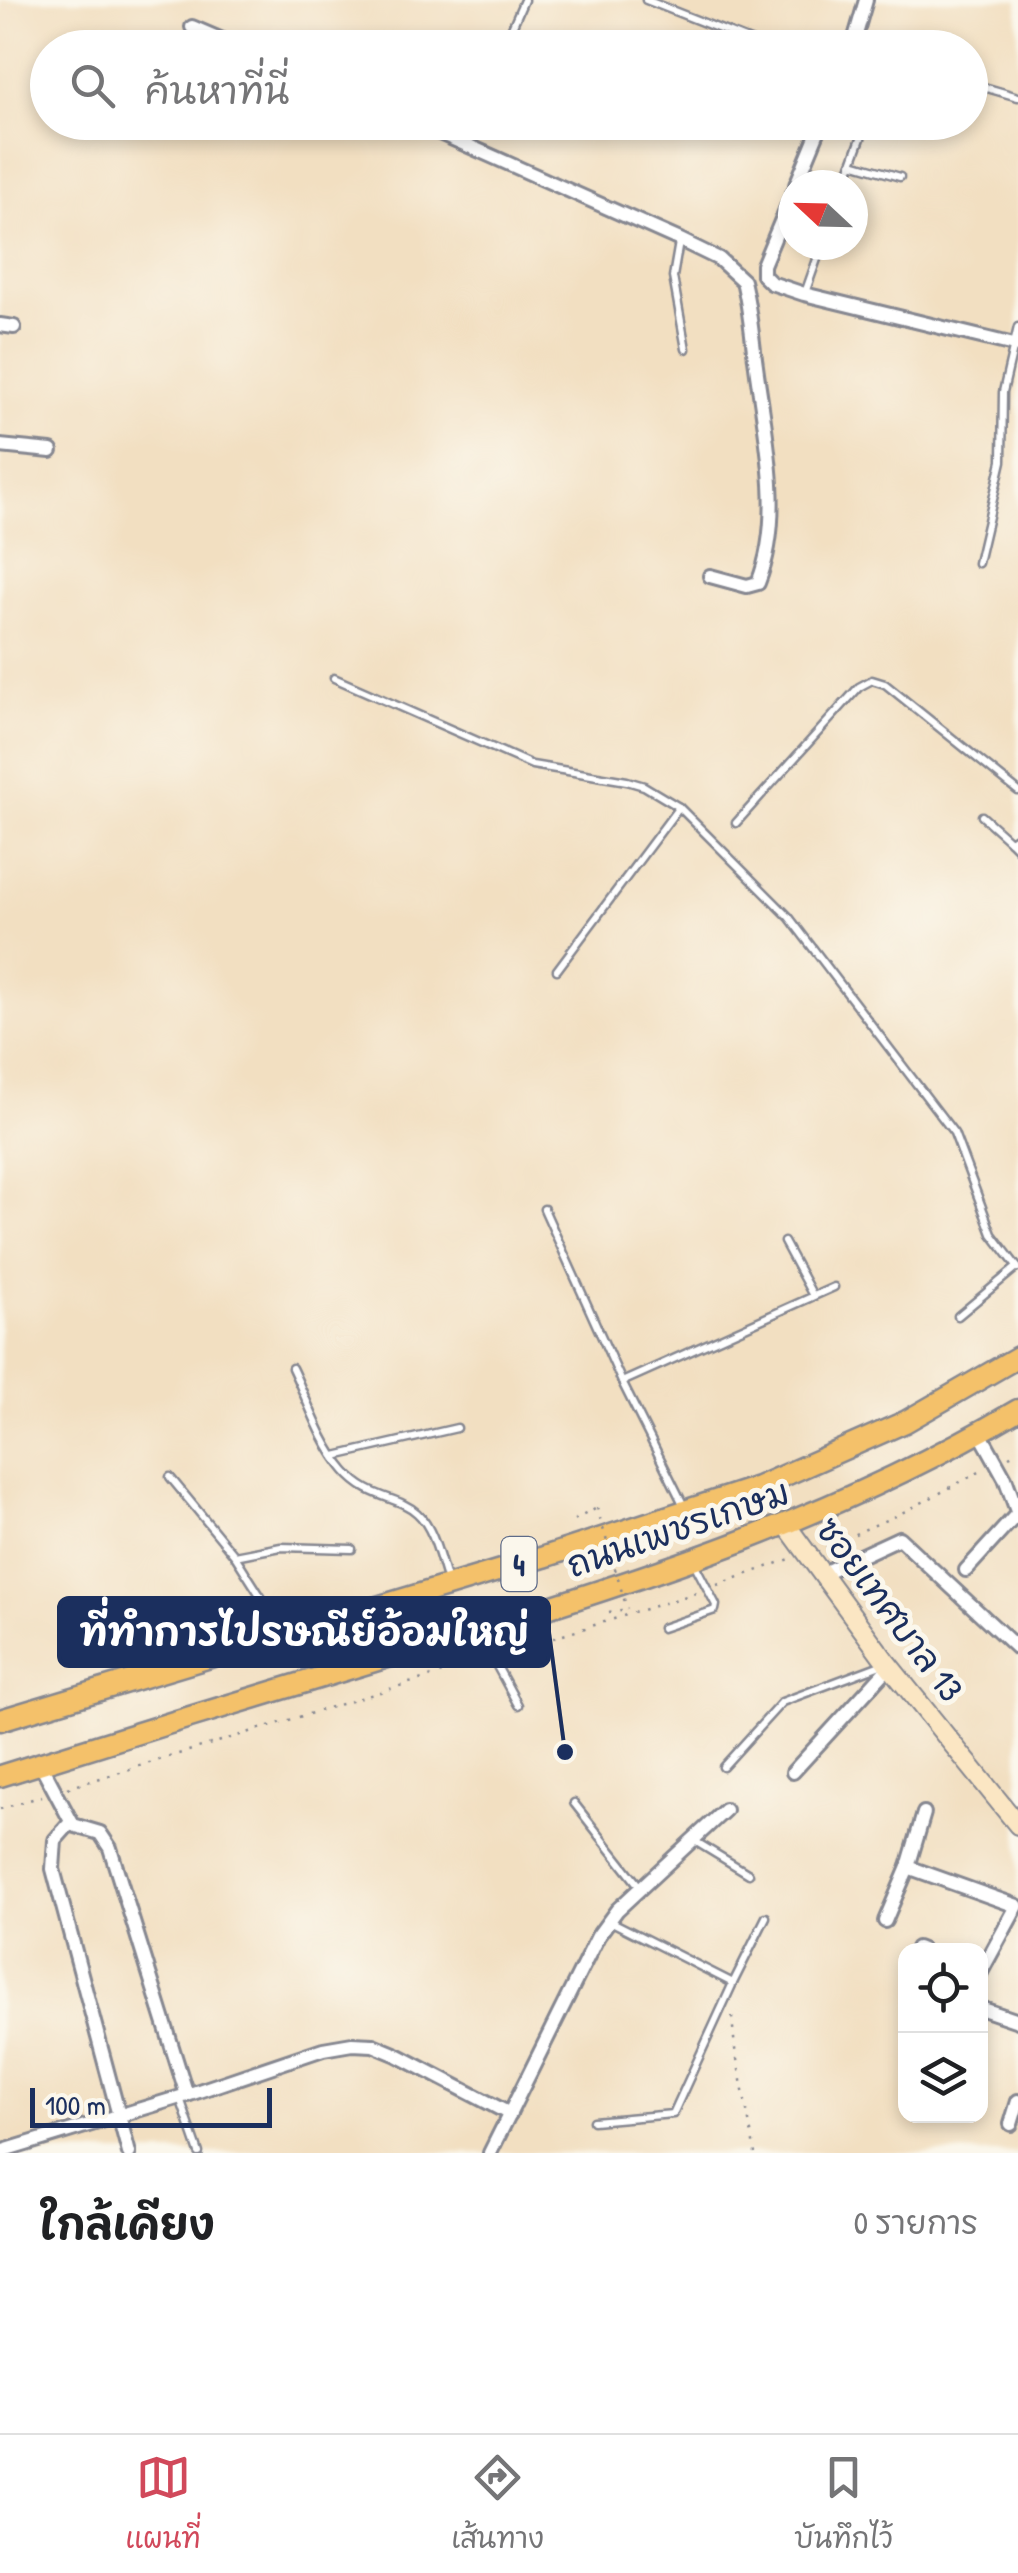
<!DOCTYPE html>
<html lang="th">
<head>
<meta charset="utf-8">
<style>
	:root { --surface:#fff; --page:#f6f6f6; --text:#202124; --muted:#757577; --line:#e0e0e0; --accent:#d1495b }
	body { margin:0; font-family:"Patrick Hand","Playpen Sans Thai",sans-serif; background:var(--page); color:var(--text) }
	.controls { position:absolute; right:30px; bottom:30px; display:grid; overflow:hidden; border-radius:20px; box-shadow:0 5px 15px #0003 }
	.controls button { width:90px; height:90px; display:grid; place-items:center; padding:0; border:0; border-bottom:2px solid var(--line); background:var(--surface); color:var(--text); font:50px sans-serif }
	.compass { position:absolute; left:778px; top:170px; width:90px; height:90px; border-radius:50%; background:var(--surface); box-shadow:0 5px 15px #0003; rotate:292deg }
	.scale { position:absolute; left:30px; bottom:25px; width:242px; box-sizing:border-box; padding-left:10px; border:5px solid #1b2f5e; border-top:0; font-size:28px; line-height:35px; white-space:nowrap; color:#1b2f5e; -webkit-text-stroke:8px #fbf7ec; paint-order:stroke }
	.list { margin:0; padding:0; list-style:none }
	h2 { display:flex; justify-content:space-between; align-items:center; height:130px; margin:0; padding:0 40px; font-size:42px }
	h2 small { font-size:32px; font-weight:400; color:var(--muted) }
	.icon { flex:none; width:55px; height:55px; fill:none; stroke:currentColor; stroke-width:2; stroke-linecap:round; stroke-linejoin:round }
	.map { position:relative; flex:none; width:1018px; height:2153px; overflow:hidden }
	.search { position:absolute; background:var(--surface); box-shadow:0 5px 15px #0003; left:30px; right:30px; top:30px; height:110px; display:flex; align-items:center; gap:25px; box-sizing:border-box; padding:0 35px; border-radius:55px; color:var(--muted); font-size:38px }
	.sheet { height:280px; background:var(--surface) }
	nav { display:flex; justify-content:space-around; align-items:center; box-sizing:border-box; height:140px; border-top:2px solid var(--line); background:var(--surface); font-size:28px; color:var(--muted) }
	nav a { display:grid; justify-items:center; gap:5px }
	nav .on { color:var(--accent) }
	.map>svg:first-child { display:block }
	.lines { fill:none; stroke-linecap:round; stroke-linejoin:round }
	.lane-casing { stroke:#868790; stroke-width:11 }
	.street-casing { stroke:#868790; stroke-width:18 }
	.secondary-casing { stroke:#868790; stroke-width:22 }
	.primary-casing { stroke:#868790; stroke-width:25 }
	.path { stroke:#868790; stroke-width:2.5; stroke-dasharray:2.5 8; stroke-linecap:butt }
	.lane { stroke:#fff; stroke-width:6 }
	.street { stroke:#fff; stroke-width:12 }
	.secondary { stroke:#fbe6c3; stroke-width:18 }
	.primary { stroke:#f4c16a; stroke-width:20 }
	.path-bridge { stroke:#868790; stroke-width:2.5; stroke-dasharray:2.5 8; stroke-linecap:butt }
	.labels { text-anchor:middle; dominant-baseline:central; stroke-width:10; stroke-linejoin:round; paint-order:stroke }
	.shield { fill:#fbf7ec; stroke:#5e6b89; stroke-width:2.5 }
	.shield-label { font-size:32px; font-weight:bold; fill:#1b2f5e }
	.street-label { font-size:35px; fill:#1b2f5e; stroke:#fbf7ec }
	.leader { fill:none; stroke:#1b2f5e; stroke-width:4 }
	.callout-dot { fill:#1b2f5e; stroke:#fbf7ec; stroke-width:4 }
	.callout { fill:#1b2f5e; stroke:#1b2f5e; stroke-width:4 }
	.callout-label { font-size:38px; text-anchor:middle; font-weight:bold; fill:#fff }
</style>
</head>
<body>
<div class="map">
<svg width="1018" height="2153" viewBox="0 0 1018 2153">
	<rect width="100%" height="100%" fill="#fbf7ec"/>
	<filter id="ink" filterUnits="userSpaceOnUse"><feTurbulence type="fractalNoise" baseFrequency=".01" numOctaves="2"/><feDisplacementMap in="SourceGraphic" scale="20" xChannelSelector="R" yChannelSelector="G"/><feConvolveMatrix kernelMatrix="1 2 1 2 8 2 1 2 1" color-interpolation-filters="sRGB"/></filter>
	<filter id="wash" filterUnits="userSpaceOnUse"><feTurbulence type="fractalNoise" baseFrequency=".0048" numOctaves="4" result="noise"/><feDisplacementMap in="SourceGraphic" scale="40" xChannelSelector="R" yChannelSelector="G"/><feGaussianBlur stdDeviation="2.25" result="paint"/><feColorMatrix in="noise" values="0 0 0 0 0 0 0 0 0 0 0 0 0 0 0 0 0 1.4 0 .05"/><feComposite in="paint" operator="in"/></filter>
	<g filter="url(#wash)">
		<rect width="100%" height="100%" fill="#f2dfc1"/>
	</g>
	<g filter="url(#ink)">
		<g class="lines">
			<defs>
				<g id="lane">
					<path d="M646 0 768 48"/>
					<path d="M503 48 524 0"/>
					<path d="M970 83 1018 97"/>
					<path d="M461 141 469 122"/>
					<path d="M852 163 867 122"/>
					<path d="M844 185 852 163 900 177"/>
					<path d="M679 242 673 277 686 349"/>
					<path d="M805 293 822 245"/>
					<path d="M978 563 1002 461 1003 392 1018 327"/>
					<path d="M334 678 532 765 627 781 644 786 679 807"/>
					<path d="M982 816 1010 841 1018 836"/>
					<path d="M736 823 859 687 872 680 885 684 1018 791"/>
					<path d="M1010 841 1018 849"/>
					<path d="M557 970 679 807 789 917 954 1133 992 1234 1018 1268"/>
					<path d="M544 1209 622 1382"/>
					<path d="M784 1242 812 1294"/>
					<path d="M958 1316 1017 1267"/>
					<path d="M292 1368C308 1401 321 1443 345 1471 370 1500 397 1495 417 1513 435 1529 440 1562 448 1584"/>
					<path d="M335 1456 457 1428"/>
					<path d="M170 1477 235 1556 284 1633"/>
					<path d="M684 1506 622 1382 834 1287"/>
					<path d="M235 1556 281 1547 352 1549"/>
					<path d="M662 1628 715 1610 716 1605 694 1563"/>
					<path d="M480 1635 518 1705"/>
					<path d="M723 1767 782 1702 886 1663"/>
					<path d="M574 1803 640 1887"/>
					<path d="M693 1840 749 1874"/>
					<path d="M733 1983 766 1917"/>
					<path d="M180 2098 199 2153"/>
					<path d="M593 2121 673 2114 733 1983 610 1921"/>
				</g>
				<g id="street">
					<path d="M192 27 241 48"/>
					<path d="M852 48 866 0"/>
					<path d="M415 122 680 240 719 259 743 281C750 308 752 338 756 366 765 435 785 516 758 583L747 586 710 576"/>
					<path d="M796 185 822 122"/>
					<path d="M763 275 771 283 804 294 1018 346"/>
					<path d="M763 275V265L793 193"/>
					<path d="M0 325 14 327"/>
					<path d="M0 446 51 451"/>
					<path d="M980 1433 1005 1478 1018 1514"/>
					<path d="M966 1570 1017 1514"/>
					<path d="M821 1574 899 1538 1018 1649"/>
					<path d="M40 1763 73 1825 100 1833 110 1848 187 2095"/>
					<path d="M793 1772 890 1666"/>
					<path d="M71 1822 55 1840 53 1869 129 2153"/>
					<path d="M908 1867 924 1813"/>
					<path d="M885 1921 908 1867 1017 1906 980 1974"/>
					<path d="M917 1948 922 1950"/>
					<path d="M980 2008 1018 2021"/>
					<path d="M1011 2124 1018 2101"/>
					<path d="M0 2152 187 2095 323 2049 352 2044 373 2045 397 2055 510 2114"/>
					<path d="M490 2153 598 1936 617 1910 725 1810"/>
				</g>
				<path id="secondary" d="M787 1526 887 1663 1018 1825"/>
				<g id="primary">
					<path d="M0 1720 544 1557 758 1487 905 1422 1018 1357"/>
					<path d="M0 1776C152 1728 304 1682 457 1636 655 1575 837 1517 1018 1410"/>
				</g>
			</defs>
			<!-- lane casing -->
			<use href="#lane" class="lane-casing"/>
			<!-- street casing -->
			<use href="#street" class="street-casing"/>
			<!-- secondary casing -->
			<use href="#secondary" class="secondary-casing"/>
			<!-- primary casing -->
			<use href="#primary" class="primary-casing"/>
			<!-- path -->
			<g class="path">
				<path d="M1009 1456 1018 1451"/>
				<path d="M574 1520 597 1508"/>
				<path d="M826 1547 908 1510 985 1469"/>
				<path d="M717 1585 790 1559"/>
				<path d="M609 1612 627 1609"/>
				<path d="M503 1654 696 1593"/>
				<path d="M68 1788 481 1661"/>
				<path d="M0 1809 42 1796"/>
				<path d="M732 2017 735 2049 755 2153"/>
			</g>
			<!-- lane -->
			<use href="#lane" class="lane"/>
			<!-- street -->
			<use href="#street" class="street"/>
			<!-- secondary -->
			<use href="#secondary" class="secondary"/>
			<!-- primary -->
			<use href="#primary" class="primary"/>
			<!-- path-bridge -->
			<path class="path-bridge" d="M597 1508 627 1609"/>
		</g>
	</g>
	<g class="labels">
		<!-- shield labels -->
		<rect class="shield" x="501.5" y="1537" width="35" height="54" rx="8"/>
		<g class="shield-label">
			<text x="519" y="1564">4</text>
		</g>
		<!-- street labels -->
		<g class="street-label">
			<text transform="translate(678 1528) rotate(-19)">ถนนเพชรเกษม</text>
			<text transform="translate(890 1609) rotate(53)">ซอยเทศบาล 13</text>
		</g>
	</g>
	<!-- callouts -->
	<path class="leader" d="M565 1752L549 1632"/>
	<circle class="callout-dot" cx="565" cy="1752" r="10"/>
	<rect class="callout" x="59" y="1598" width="490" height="68" rx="10"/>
	<g class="callout-label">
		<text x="304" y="1645">ที่ทำการไปรษณีย์อ้อมใหญ่</text>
	</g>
</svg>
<div class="controls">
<button><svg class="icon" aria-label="locate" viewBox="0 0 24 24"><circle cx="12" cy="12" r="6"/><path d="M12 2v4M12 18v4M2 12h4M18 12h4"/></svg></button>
<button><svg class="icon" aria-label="layers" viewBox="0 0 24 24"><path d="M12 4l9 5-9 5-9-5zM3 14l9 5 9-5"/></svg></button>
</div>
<svg class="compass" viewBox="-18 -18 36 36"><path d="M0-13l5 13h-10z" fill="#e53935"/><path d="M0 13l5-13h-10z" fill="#757577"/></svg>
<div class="scale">100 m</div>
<div class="search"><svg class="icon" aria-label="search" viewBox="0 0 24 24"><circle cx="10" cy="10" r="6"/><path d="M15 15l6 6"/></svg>ค้นหาที่นี่</div>
</div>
<section class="sheet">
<h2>ใกล้เคียง<small>0 รายการ</small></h2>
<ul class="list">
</ul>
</section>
<nav>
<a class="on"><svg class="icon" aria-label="map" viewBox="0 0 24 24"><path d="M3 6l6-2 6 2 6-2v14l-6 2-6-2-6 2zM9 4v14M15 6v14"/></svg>แผนที่</a>
<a><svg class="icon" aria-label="directions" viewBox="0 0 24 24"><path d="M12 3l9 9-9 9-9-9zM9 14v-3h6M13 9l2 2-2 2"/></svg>เส้นทาง</a>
<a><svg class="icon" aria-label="saved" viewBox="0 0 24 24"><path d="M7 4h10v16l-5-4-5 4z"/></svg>บันทึกไว้</a>
</nav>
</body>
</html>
